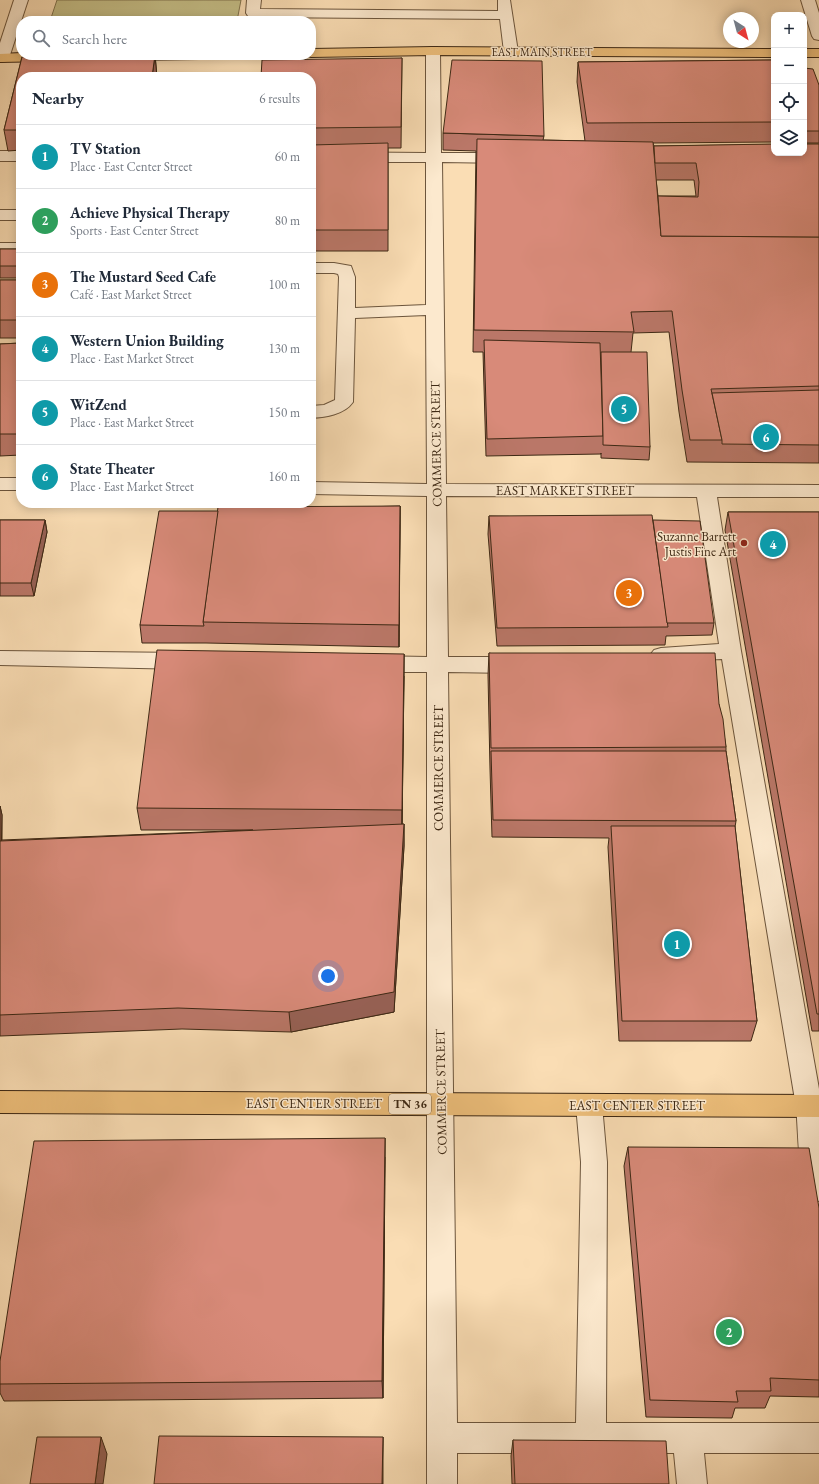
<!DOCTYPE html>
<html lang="en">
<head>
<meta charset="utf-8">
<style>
	:root { --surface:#fff; --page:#f6f6f7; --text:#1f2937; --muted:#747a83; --line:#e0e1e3; --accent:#8f2418 }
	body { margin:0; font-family:"EB Garamond",serif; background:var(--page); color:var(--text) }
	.controls { position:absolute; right:12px; top:12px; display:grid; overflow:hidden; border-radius:8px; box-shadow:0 2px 10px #0003 }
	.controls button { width:36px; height:36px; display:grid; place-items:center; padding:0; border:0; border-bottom:1px solid var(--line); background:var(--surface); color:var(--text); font:20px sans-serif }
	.compass { position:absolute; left:723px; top:12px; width:36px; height:36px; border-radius:50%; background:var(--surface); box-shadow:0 2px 10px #0003; rotate:144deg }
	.you { position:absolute; left:328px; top:976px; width:14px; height:14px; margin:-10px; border:3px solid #fff; border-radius:50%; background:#1a73e8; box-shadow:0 0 0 6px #1a73e833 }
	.badge { display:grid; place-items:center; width:26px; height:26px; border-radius:50%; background:var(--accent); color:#fff; font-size:13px; font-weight:700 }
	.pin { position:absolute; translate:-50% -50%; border:2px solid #fff; box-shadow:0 1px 4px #0006 }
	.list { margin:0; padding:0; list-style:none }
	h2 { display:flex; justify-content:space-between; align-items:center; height:52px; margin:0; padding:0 16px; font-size:17px }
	h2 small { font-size:13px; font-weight:400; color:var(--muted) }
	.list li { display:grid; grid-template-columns:26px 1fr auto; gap:12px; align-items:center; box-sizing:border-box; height:64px; padding:0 16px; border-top:1px solid var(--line) }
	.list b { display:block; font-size:15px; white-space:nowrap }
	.list p { margin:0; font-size:13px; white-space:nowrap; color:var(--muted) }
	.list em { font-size:13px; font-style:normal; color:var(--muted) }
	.icon { flex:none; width:22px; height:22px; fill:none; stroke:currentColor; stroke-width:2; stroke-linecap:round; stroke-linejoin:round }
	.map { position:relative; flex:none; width:819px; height:1484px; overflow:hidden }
	.search { position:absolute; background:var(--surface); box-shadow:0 2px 10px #0003; left:16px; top:16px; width:300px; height:44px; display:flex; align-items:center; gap:10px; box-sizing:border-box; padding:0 14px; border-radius:16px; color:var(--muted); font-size:15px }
	.panel { position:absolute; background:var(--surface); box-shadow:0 2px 10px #0003; left:16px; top:72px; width:300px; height:436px; border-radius:16px }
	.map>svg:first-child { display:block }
	.green { fill:#c5bf88; stroke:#81744e }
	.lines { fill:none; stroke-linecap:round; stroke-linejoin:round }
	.minor-casing { stroke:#6c553c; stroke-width:2 }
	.major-casing { stroke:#3d2814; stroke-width:2 }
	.minor { fill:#fce9ce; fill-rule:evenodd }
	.major { fill:#edbe7a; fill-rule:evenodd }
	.wall { fill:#ba7768; stroke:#3d2814; fill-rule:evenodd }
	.shaded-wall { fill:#976155; stroke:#3d2814 }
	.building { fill:#d88a79; stroke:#3d2814 }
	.poi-dot { fill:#8f2418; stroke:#fce9ce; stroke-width:1.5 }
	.labels { text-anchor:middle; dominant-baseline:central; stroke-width:3; stroke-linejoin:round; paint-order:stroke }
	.far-street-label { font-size:11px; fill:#3d2814; stroke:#fce9ce }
	.shield { fill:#fce9ce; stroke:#76624c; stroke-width:1 }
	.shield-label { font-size:12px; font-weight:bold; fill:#3d2814 }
	.street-label { font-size:13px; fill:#3d2814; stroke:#fce9ce }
	.poi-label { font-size:13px; fill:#3d2814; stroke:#fce9ce; text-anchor:end }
</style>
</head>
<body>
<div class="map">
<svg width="819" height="1484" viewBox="0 0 819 1484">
	<rect width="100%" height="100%" fill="#faddb4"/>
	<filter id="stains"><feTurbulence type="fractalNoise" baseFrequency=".005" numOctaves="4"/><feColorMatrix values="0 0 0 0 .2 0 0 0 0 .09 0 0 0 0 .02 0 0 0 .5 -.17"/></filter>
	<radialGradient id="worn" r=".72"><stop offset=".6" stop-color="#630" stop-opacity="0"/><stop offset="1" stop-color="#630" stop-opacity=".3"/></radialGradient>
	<!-- green -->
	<path class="green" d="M57 0H241L237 21H50Z"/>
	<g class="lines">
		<defs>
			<g id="minor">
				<path d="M14 0H28L9 58 7 61 0 62V43Z"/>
				<path d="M247 0H261L260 9 498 11V0H510L518 52 516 55 511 56 506 55 504 52 500 19 253 17 248 16 246 13Z"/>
				<path d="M801 0H815L819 13V40L814 39 812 36Z"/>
				<path d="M433 47 438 48 440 51 441 153H506L511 155 514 158 511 161 506 163 442 162 446 484 819 485V497H717L741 651 819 1089V1201L809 1198C797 1171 799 1135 796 1106L722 659 661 662 654 660 650 655 654 650 661 648 719 644 697 497 446 496 448 657H517L524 660 528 665 524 670 517 673 448 672 457 1423H576L581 1162 576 1105 580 1097 589 1094 598 1097 602 1105 607 1162 606 1423H819V1453H704L707 1484H677L674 1453H457V1484H427V672H374L367 669 363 664 367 659 374 656 427 657V496L311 494V482L427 484 426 315 355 318 353 402C344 415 325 417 311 418V406L324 405 335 400 339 277 338 274 334 273H311V263H334L351 266 355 277V308L426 305V162H311V152L426 153V51L428 48Z"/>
				<rect x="0" y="151" width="21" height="10"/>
				<rect x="0" y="210" width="21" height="10"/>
				<rect x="0" y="243" width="21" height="10"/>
				<rect x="0" y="478" width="21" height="12"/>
				<path d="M0 651 185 653 192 656 196 661 192 666 185 669 0 665Z"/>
			</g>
			<g id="major">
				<path d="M433 47 774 49V57L433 55 311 57 305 55H311V49Z"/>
				<rect x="804" y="49" width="15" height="8"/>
				<path d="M21 53V55H57L58 57 56 60 51 61 0 62V54Z"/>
				<path d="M118 55H206L204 58 199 59 124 60 119 59Z"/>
				<path d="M0 1091 819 1095V1117L0 1113Z"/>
			</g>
		</defs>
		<!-- minor casing -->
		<use href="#minor" class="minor-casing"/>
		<!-- major casing -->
		<use href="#major" class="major-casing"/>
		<!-- minor -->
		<use href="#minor" class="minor"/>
		<!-- major -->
		<use href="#major" class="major"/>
	</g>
	<!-- wall -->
	<g class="wall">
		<path d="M155 55 157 77H21V150L8 151 4 130 22 57Z"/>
		<path d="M402 58 401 148H388V251H311V77Z"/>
		<path d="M774 60V142L653 143 654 146 819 144V463L687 462 679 412 669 332 633 333 631 352 650 447 649 460 601 458V453V454L486 456 483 352H473L476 151 443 150V133L544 136 543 140 585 141 577 82 578 62ZM656 180H694L696 196H658Z"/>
		<path d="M804 68 819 85V143H804Z"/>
		<rect x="0" y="249" width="21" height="29"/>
		<rect x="0" y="280" width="21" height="58"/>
		<path d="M21 343V455L0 456V344Z"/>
		<path d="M400 506 399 647 206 643H142L140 625 218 511Z"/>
		<path d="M728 512H819V1031H812L725 530Z"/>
		<path d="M489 516 653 520 714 623 712 635 666 636 665 645 497 646 488 534Z"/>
		<path d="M0 520H45L47 532 34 596H0Z"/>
		<path d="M489 653 719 704 726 747V751L736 821 735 827 757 1021 751 1041H619L608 847 609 838 492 837 490 769 488 675Z"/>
		<path d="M404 676 402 825 404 824V846L394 1012 291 1032 182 1029 0 1036V806L2 815V840L253 830H141L137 808Z"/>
		<path d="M628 1147 819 1208V1397L770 1396 765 1408H735L732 1418 646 1417 624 1166Z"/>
		<path d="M385 1157 383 1398 4 1401 0 1393V1361Z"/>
		<path d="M513 1440 669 1484H512L511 1456Z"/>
	</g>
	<!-- shaded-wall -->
	<g class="shaded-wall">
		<path d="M155 55 157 77H152Z"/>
		<path d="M400 506V528L399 647V625Z"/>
		<path d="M45 520 47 532 34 596 31 583Z"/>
		<path d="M404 654V676L402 832V810Z"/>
		<path d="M0 806 2 815 1 862 0 858Z"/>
		<path d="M404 824V846L394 1012 291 1032 289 1012Z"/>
		<path d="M385 1138V1157L383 1398 382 1381Z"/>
		<path d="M101 1437 107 1454 103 1484H95Z"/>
		<path d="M383 1437V1484H382Z"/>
	</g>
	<!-- building -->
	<g class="building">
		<path d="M155 55 152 77H21V130H4L22 57Z"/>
		<path d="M402 58 401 127 311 128V77H261L262 60Z"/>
		<path d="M452 60 542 61 544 136 443 133Z"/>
		<path d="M774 60V122L587 123 578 62Z"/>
		<path d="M804 68 813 69 819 85V131H804Z"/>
		<path d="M477 139 653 142 661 236 819 237V386L711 389 722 440H690L682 390 672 311 631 312 634 332 474 330Z"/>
		<path d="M388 143V230H311V145Z"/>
		<path d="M774 144V153H804V144H819V237L661 236 658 196 698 197 699 182 696 163H655L654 146Z"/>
		<rect x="0" y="249" width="21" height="17"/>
		<rect x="0" y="280" width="21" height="40"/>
		<path d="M484 340 600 343 603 436 487 439Z"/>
		<path d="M21 343V434H0V344Z"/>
		<path d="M601 352H647L650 447 603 445V436Z"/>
		<path d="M819 390V445L722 444V440L712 393Z"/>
		<path d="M400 506 399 625 203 622 218 507Z"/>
		<path d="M159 511H218L203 622 204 626 140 625Z"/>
		<path d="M728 512H819V1014H817Z"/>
		<path d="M652 515 668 627 497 628 489 516Z"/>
		<path d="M0 520H45L31 583H0Z"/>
		<path d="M653 520 700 521 714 623H667Z"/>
		<path d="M157 650 404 654 402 810 137 808Z"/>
		<path d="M489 653H715L719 704 723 719 726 747 491 748Z"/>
		<path d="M491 751H726L736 821 493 820Z"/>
		<path d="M404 824 394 992 289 1012 178 1008 0 1015V841Z"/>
		<path d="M611 826H735L757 1021H622Z"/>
		<path d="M385 1138 382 1381 0 1384V1361L34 1141Z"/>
		<path d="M628 1147 809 1148 819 1208V1380L770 1378 771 1391H736L738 1402 650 1400Z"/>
		<path d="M159 1436 383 1437 382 1484H154Z"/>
		<path d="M37 1437H101L95 1484H30Z"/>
		<path d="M513 1440 666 1441 669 1484H515Z"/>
	</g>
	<!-- markers -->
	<circle class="poi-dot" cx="744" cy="543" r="4"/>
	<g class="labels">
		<!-- far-street labels -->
		<g class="far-street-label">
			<text x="542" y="52">EAST MAIN STREET</text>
		</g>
		<!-- shield labels -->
		<rect class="shield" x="389" y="1094" width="42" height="20" rx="3"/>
		<g class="shield-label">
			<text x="410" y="1104">TN 36</text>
		</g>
		<!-- street labels -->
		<g class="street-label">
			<text transform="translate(436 444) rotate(-91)">COMMERCE STREET</text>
			<text x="565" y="490">EAST MARKET STREET</text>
			<text transform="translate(438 768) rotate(-90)">COMMERCE STREET</text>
			<text transform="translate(441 1092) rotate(-91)">COMMERCE STREET</text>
			<text x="314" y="1103">EAST CENTER STREET</text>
			<text x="637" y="1105">EAST CENTER STREET</text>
		</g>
		<!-- poi labels -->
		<g class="poi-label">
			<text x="736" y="536">Suzanne Barrett<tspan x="736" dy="15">Justis Fine Art</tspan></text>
		</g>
	</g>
	<rect width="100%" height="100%" filter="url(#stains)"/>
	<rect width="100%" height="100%" fill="url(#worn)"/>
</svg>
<div class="controls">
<button>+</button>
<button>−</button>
<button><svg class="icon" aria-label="locate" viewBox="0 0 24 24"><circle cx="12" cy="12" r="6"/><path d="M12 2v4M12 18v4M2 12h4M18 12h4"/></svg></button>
<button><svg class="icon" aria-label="layers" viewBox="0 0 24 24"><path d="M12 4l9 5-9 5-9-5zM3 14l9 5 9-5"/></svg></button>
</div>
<svg class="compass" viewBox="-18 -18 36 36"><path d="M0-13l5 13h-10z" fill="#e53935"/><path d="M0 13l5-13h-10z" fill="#747a83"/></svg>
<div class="you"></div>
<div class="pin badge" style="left:677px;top:944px;background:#0f9aa8">1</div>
<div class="pin badge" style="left:729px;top:1332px;background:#2e9e5b">2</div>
<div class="pin badge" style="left:629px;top:593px;background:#e8710a">3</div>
<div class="pin badge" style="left:773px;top:544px;background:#0f9aa8">4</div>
<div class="pin badge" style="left:624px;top:409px;background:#0f9aa8">5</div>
<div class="pin badge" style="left:766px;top:437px;background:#0f9aa8">6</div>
<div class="search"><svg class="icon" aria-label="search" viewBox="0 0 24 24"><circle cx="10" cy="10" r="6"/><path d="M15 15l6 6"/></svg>Search here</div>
<section class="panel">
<h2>Nearby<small>6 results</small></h2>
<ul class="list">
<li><span class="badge" style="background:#0f9aa8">1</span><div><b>TV Station</b><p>Place · East Center Street</p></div><em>60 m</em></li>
<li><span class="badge" style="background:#2e9e5b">2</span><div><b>Achieve Physical Therapy</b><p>Sports · East Center Street</p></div><em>80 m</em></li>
<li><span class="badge" style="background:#e8710a">3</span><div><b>The Mustard Seed Cafe</b><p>Café · East Market Street</p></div><em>100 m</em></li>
<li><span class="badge" style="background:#0f9aa8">4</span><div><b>Western Union Building</b><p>Place · East Market Street</p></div><em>130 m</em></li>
<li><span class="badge" style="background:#0f9aa8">5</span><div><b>WitZend</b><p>Place · East Market Street</p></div><em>150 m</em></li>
<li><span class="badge" style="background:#0f9aa8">6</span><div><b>State Theater</b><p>Place · East Market Street</p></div><em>160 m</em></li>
</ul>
</section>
</div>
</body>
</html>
